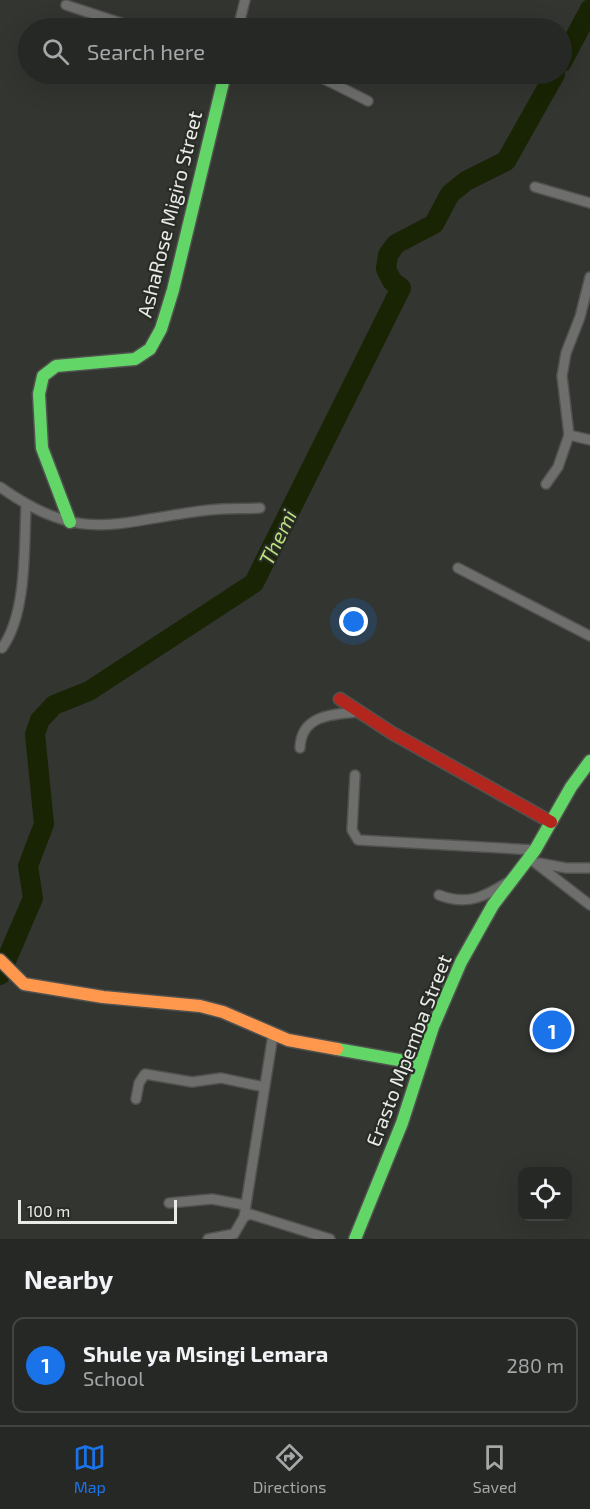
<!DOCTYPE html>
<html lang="en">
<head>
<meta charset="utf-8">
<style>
	:root { --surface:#262825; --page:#2e302d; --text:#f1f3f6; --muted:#a4a6a7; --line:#424442; --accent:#1a73e8 }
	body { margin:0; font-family:"Exo 2",sans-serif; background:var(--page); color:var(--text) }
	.controls { position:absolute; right:18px; bottom:18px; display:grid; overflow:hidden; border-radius:12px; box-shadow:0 6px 24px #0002 }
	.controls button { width:54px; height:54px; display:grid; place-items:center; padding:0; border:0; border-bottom:2px solid var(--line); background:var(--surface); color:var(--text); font:30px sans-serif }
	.scale { position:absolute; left:18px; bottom:15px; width:159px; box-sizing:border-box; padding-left:6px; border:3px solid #e9ebe7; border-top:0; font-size:16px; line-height:21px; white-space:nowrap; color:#e9ebe7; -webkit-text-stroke:4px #292c26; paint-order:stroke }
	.you { position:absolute; left:354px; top:622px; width:21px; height:21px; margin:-15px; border:4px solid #fff; border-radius:50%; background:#1a73e8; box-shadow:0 0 0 9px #1a73e833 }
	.badge { display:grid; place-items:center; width:39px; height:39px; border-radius:50%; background:var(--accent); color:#fff; font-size:20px; font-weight:700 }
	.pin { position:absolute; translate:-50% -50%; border:3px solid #fff; box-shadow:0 2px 6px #0006 }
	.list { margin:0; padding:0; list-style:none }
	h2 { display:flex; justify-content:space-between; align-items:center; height:78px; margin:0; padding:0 24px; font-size:26px }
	h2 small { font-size:20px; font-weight:400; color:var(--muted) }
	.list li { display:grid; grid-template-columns:39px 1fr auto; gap:18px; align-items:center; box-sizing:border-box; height:96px; margin:0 12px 12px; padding:0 12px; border:2px solid var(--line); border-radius:12px }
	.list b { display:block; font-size:22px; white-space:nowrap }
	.list p { margin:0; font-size:20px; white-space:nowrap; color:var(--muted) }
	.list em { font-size:20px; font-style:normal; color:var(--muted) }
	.icon { flex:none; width:33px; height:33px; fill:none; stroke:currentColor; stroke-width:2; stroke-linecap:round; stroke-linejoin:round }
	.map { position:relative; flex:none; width:590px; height:1239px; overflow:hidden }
	.search { position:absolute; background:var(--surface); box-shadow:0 6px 24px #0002; left:18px; right:18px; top:18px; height:66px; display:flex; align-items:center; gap:15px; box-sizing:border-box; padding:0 21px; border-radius:33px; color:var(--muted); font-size:22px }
	.sheet { height:186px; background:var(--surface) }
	nav { display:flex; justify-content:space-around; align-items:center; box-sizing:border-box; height:84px; border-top:2px solid var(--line); background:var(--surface); font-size:16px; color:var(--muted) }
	nav a { display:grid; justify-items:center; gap:3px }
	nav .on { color:var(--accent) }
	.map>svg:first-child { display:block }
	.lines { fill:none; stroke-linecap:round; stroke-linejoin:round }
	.river { stroke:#192404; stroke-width:20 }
	.street-casing { stroke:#51524f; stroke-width:12 }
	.fast-casing { stroke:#51524f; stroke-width:15 }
	.slow-casing { stroke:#51524f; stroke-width:15 }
	.jam-casing { stroke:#51524f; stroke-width:15 }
	.street { stroke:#6e6f6c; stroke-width:9 }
	.fast { stroke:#63d668; stroke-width:12 }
	.slow { stroke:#ff974d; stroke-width:12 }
	.jam { stroke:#b3261e; stroke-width:12 }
	.labels { text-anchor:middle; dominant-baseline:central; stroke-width:4.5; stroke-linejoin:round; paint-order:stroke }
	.street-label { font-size:20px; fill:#e9ebe7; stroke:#292c26 }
	.water-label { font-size:21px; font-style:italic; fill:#badf7c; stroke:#292c26 }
</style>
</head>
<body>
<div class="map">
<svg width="590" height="1239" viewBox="0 0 590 1239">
	<rect width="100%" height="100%" fill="#333531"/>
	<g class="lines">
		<!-- river -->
		<g class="river">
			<path d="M562 62 590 9"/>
			<path d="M0 975 33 898 28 866 44 824 35 734 40 720 54 705 89 691 254 583 401 288 392 281 386 269 388 255 396 244 434 224 450 194 466 181 506 161 555 74"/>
		</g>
		<defs>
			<g id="street">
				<path d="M66 5 136 28"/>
				<path d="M238 28 245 0"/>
				<path d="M314 74 368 101"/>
				<path d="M535 187 590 203"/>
				<path d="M569 435 590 440"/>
				<path d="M546 484 558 467 569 435 562 376 566 353 580 317 590 277"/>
				<path d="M0 487C84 547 118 520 209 510 226 508 243 509 260 508"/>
				<path d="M458 568 590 636"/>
				<path d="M2 648C27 614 24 547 26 506"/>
				<path d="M300 748C301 715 332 714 359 712"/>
				<path d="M355 775 352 830 358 840 535 850"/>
				<path d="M529 858 590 905"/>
				<path d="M539 863 566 868H590"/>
				<path d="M439 895C467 906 484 897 508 882"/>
				<path d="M136 1099 139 1083 145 1074 192 1082 221 1078 264 1087"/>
				<path d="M169 1203 212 1199 244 1205"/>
				<path d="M244 1217 273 1035"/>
				<path d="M208 1239 234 1234 244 1217 250 1214 330 1239"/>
			</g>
			<g id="fast">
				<path d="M70 522 42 448 39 394 43 376 56 366 135 359 150 349 161 329 173 290 225 74"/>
				<path d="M337 1049 421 1064"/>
				<path d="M355 1239 402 1123 433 1027 461 962 493 905 535 850 571 787 590 761"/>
			</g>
			<path id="slow" d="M0 960 24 984 103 997 200 1006 223 1012 288 1040 337 1049"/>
			<path id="jam" d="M340 699 392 733 551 822"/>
		</defs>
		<!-- street casing -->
		<use href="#street" class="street-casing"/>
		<!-- fast casing -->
		<use href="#fast" class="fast-casing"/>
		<!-- slow casing -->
		<use href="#slow" class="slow-casing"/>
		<!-- jam casing -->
		<use href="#jam" class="jam-casing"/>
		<!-- street -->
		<use href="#street" class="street"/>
		<!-- fast -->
		<use href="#fast" class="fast"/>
		<!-- slow -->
		<use href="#slow" class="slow"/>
		<!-- jam -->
		<use href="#jam" class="jam"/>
	</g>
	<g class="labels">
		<!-- street labels -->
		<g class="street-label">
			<text transform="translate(169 214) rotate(-76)">AshaRose Migiro Street</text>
			<text transform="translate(408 1050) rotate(-69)">Erasto Mpemba Street</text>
		</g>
		<!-- water labels -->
		<g class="water-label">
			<text transform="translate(277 537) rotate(-64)">Themi</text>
		</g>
	</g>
</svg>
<div class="controls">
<button><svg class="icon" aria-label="locate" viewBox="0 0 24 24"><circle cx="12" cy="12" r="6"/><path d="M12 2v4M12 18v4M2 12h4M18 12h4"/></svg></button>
</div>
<div class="scale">100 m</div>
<div class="you"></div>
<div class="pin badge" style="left:552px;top:1030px">1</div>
<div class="search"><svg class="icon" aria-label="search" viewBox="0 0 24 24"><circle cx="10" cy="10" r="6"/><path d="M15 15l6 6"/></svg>Search here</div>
</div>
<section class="sheet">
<h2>Nearby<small></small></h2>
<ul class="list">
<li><span class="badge">1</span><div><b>Shule ya Msingi Lemara</b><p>School</p></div><em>280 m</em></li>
</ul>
</section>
<nav>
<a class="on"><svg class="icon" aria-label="map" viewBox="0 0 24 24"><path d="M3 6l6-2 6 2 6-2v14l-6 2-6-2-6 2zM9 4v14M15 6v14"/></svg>Map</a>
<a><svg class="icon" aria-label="directions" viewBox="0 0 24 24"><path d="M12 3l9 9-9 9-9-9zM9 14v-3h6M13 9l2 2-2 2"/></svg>Directions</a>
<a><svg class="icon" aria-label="saved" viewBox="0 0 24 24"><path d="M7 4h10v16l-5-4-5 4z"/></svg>Saved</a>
</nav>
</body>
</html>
